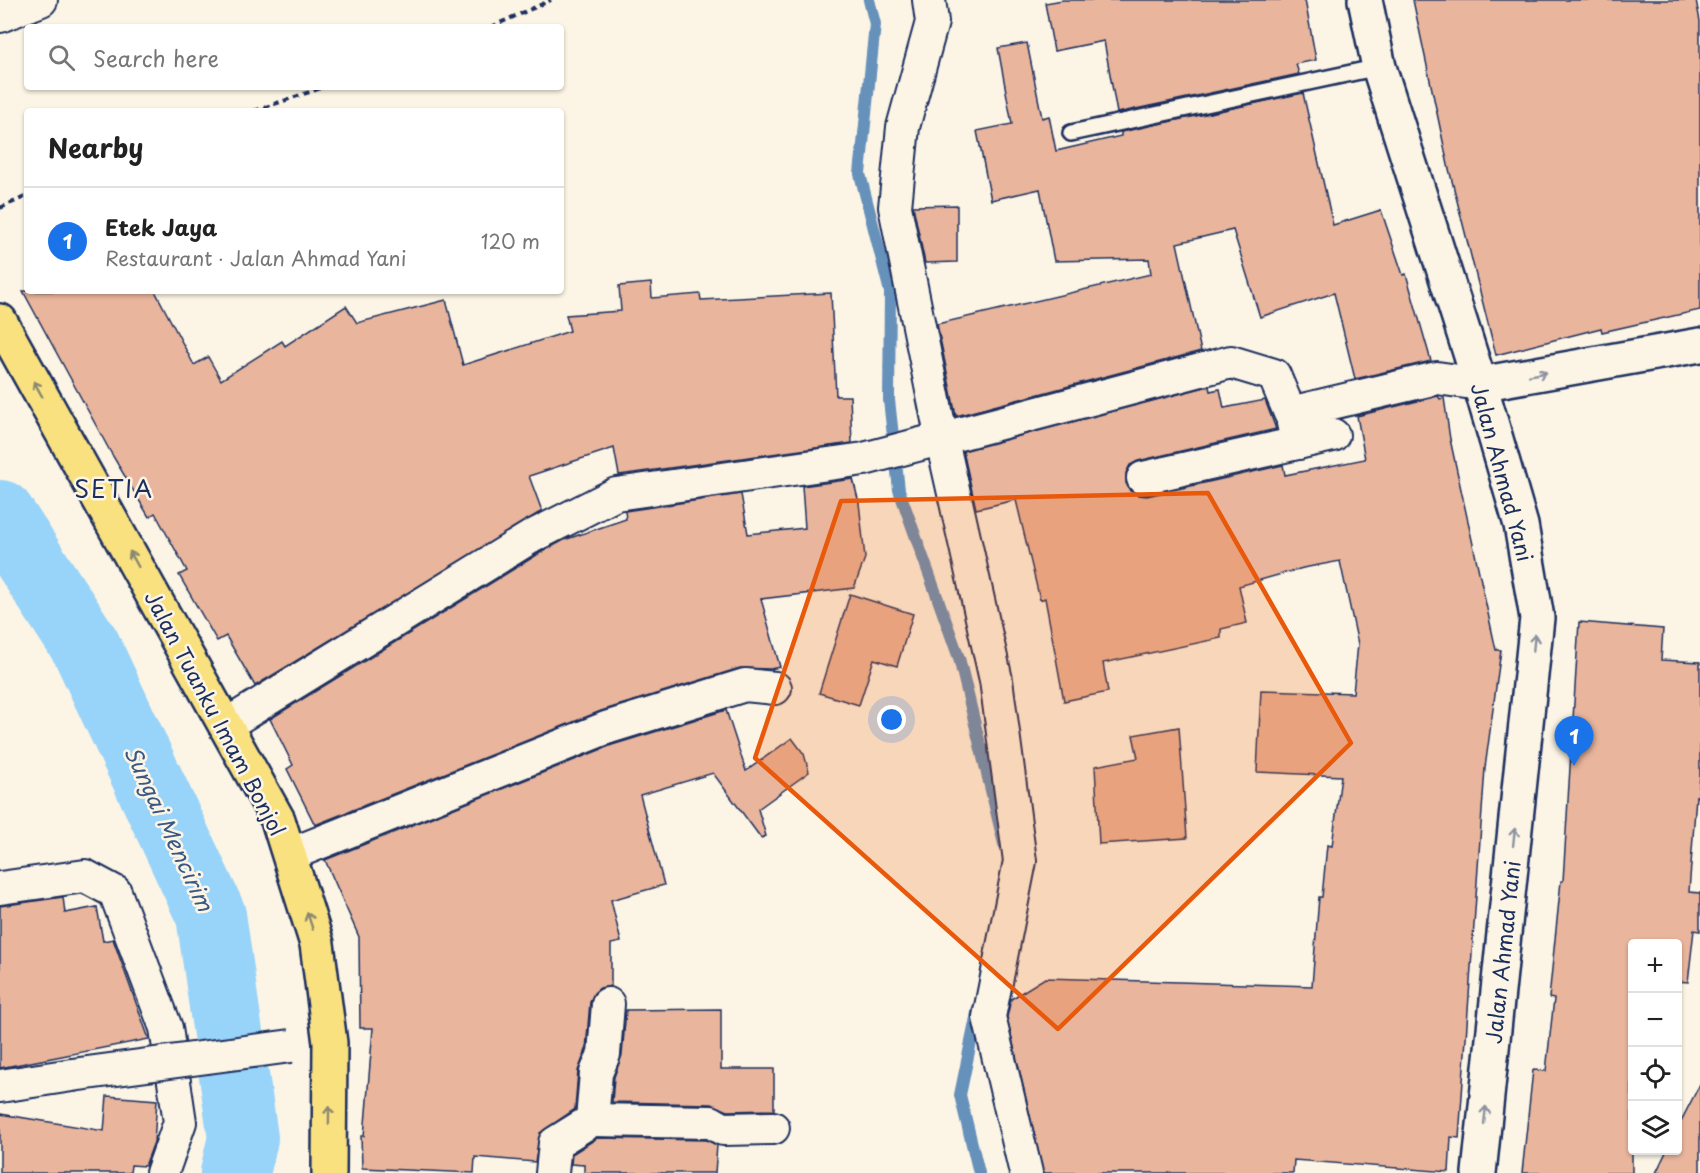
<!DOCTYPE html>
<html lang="en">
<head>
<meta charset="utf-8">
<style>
  body { margin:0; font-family:"Playpen Sans",sans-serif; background:#f6f6f6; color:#222 }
  .controls { position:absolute; right:18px; bottom:18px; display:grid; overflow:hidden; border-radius:6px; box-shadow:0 2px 4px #0004 }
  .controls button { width:54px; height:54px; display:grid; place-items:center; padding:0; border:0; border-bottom:2px solid #e0e0e0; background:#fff; color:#222; font:30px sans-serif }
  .you { position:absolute; left:892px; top:720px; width:21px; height:21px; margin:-15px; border:4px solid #fff; border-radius:50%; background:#1a73e8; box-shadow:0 0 0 9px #1a73e833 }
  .badge { display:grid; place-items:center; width:39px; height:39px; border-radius:50%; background:#1a73e8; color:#fff; font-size:20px; font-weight:700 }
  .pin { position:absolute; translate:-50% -50px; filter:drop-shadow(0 2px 3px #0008) }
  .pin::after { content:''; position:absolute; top:32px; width:21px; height:18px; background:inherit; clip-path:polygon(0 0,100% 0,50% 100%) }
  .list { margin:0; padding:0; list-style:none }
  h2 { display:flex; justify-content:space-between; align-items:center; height:78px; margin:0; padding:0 24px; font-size:26px }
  h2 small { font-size:20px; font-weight:400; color:#767676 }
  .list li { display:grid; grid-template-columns:39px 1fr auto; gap:18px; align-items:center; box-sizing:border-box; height:108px; padding:0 24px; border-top:2px solid #e0e0e0 }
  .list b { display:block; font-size:22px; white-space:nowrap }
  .list p { margin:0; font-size:20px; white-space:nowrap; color:#767676 }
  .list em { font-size:20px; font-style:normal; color:#767676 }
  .icon { flex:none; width:33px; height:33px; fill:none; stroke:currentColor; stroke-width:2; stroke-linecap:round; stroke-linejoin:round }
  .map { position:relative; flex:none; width:1700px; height:1173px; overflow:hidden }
  .search { position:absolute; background:#fff; box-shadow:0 2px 4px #0004; left:24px; top:24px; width:540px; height:66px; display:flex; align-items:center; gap:15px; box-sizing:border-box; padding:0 21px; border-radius:6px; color:#767676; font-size:22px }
  .panel { position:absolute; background:#fff; box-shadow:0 2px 4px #0004; left:24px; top:108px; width:540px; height:186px; border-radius:6px }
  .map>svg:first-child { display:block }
</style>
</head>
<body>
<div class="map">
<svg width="1700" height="1173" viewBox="0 0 1700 1173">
  <rect width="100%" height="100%" fill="#fcf5e5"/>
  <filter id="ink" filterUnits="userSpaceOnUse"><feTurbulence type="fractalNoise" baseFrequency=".0167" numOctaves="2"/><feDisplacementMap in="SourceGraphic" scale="12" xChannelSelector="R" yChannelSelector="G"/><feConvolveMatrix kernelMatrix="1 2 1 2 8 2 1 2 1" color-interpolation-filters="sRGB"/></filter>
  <g filter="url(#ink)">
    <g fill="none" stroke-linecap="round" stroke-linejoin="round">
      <g stroke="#6691bb" stroke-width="12">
        <path d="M869,0L875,24L860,174L890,292L889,400L899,490L959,658L1004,844"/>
        <path d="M978,1008L960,1095L979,1173"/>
      </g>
      <path stroke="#98d3f9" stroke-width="70" d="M0,515L86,647L211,915L243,1138L235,1173"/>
    </g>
    <g fill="#e9b59c" stroke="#1b2f5e" stroke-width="1.5">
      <path d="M1063,0H1305L1316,60L1296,64L1299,74L1117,113L1104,41L1054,51L1045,3Z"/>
      <path d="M1413,0H1696L1700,21V310L1602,332L1601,328L1496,355L1448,165Z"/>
      <path d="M1027,43L1042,118L1049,116L1056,151L1121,136V132L1303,93L1333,225L1381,210L1403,275L1406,274L1431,361L1355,379L1334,293L1260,317L1233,230L1177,243L1201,351L956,416L937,324L1151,274L1149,259L1054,261L1040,189L991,200L977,131L1012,124L998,48Z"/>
      <path d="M957,205V262L925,263L913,206Z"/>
      <path d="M651,283L652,298L700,294L701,300L831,293L836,396H850L852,443L619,475L614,448L529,476L542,511L255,686L226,636L217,641L179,575L187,571L155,513L149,517L111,453L23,291H155L194,365L208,357L221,380L282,341L285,346L346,306L357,323L446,300L463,365L570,331L566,315L621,311L619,286Z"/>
      <path d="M1209,386L1210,391L1220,389L1224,408L1265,400L1276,429L1138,461L1130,465L1126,473V483L1130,491L1138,495L1147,496L1283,465L1285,475L1365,459L1357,416L1438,396L1440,399L1444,398L1450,439L1496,650H1501L1485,768L1459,1138L1451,1137L1449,1172L1294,1160L1293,1173H1043L1007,1017L1011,999L1045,978L1312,986L1319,897H1322L1327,845L1332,846L1341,776L1257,772L1261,690L1353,693L1358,644L1340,561L1303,568L1239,586L1247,623L1221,629V638L1103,663L1108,692L1064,701L1045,598L1040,600L1016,500L976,509L963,451Z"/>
      <path d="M853,479L859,503L865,558L854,588L761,599L780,667L770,669L740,668L601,711L315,825L287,769L293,765L270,719L540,553L564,540L626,519L625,511L741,494L748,534L805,528L802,486Z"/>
      <path d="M850,594L913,614L897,666L874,659L859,705L819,693Z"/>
      <path d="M1579,622L1663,629L1661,660L1700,662V776L1698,797L1696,796L1689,892L1700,893V931L1694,930L1688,982L1677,981V944H1632V1173H1522L1533,1070L1546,1071L1554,999L1549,998L1561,881H1563Z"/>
      <path d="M726,710L746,771L792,738L804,754L809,772L758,809L766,836L761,838L713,773L640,795L664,885L611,900L621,942L611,944V986L600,988L594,993L590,1002L586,1050L578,1071L575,1109L540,1133L535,1162L475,1157L474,1173L362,1168L361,1136H364L373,1028H360L359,937L325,860L612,745Z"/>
      <path d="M1179,727L1187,838L1099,844L1095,766L1138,758L1133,735Z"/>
      <path d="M63,897L65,913L97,907L103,941L113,939L149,1039L0,1068V906Z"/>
      <path d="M721,1009V1069H774V1110L728,1111L711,1104L612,1102L614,1077L622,1055L626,1010Z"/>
      <path d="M1700,1084V1173H1656L1667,1150H1677V1129Z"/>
      <path d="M107,1096L157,1100L154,1142L145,1166L131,1165L130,1173H0V1114L104,1131Z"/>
      <path d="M597,1138L706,1140L717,1145L715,1173H584V1165L571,1164L572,1154Z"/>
    </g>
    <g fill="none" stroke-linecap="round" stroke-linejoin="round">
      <g stroke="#1b2f5e" stroke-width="20">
        <path id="lane" d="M1071,133L1379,67"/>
      </g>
      <g stroke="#1b2f5e" stroke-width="36">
        <g id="street">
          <path d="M929,0L932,22L903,127L895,207L942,440L996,680L1020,861L989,1017L1026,1173"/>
          <path d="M0,16L41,0"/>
          <path d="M1293,423L1298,443L1333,435"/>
          <path d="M1143,478L1298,443"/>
          <path d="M226,725L531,537L616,494L864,459L1231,362L1274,375L1290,413L1437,378L1480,384"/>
          <path d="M289,855L606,728L745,685L775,688"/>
          <path d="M0,888L85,876L115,892L166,1028L180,1122L162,1173"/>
          <path d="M0,1086L72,1075"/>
          <path d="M592,1120L711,1122L723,1129L773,1128"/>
          <path d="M552,1173L555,1143L592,1120L596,1073L604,1054L608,1004"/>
        </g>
      </g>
      <g stroke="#1b2f5e" stroke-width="38">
        <g id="secondary">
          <path d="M1365,0L1379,67L1480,384L1521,525L1537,618L1479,1173"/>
          <path d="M1480,384L1700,345"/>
        </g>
      </g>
      <g stroke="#1b2f5e" stroke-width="38">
        <path id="primary" d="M0,321L278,820L317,944L330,1043L329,1173"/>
      </g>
      <g stroke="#1b2f5e" stroke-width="4" stroke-dasharray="6 4.5" stroke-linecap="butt">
        <path d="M491,27L551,0"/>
        <path d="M254,111L324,87"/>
        <path d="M0,208L27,196"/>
      </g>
      <use href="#lane" stroke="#fcf5e5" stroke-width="15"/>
      <use href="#street" stroke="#fcf5e5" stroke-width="32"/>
      <use href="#secondary" stroke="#fcf5e5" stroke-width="33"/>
      <use href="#primary" stroke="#fae180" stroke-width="33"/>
      <g stroke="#1b2f5e" stroke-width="36" stroke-linecap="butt">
        <path id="street-bridge" d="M72,1075L291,1046"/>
      </g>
      <use href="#street-bridge" stroke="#fcf5e5" stroke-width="32"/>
    </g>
    <defs><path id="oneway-shaft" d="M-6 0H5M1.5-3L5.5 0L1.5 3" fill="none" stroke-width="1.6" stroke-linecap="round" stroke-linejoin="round" transform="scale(1.5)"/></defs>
    <g stroke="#8c92a2">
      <use href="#oneway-shaft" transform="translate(1538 374) rotate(-10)"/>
      <use href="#oneway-shaft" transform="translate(1534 643) rotate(-84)"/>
      <use href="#oneway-shaft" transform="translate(1514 837) rotate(-84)"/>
      <use href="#oneway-shaft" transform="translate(1485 1115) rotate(-84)"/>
    </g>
    <g stroke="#8a886f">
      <use href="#oneway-shaft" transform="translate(38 389) rotate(-119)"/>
      <use href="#oneway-shaft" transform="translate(134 559) rotate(-119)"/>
      <use href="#oneway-shaft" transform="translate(310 921) rotate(-108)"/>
      <use href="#oneway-shaft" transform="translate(329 1115) rotate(-89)"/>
    </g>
  </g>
  <path fill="#e8590c" fill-opacity="0.2" stroke="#e8590c" stroke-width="4.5" stroke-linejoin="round" d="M1208,493L1351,743L1058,1029L755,758L841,501Z"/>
  <g text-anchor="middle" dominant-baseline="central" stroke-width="5" stroke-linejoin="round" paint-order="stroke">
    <g font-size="21" fill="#1b2f5e" stroke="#fcf5e5">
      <text transform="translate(1503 472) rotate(75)">Jalan Ahmad Yani</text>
      <text transform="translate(216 713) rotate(62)">Jalan Tuanku Imam Bonjol</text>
      <text transform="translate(1502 952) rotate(-84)">Jalan Ahmad Yani</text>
    </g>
    <g font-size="22" font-style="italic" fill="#3a5885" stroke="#fcf5e5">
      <text transform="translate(170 828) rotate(65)">Sungai Mencirim</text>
    </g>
    <g font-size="24" letter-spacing="1.5" fill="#1b2f5e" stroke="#fcf5e5">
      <text x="114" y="488">SETIA</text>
    </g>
  </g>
</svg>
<div class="controls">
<button>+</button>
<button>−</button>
<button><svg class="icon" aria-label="locate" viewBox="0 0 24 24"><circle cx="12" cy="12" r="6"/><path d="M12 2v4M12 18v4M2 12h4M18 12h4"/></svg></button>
<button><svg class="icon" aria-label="layers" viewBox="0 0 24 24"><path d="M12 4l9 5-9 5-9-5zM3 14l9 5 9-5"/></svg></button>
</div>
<div class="you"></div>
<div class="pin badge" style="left:1574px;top:766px">1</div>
<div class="search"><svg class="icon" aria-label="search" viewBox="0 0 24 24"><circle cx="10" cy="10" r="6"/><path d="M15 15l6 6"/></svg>Search here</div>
<section class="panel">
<h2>Nearby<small></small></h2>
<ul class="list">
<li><span class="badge">1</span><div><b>Etek Jaya</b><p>Restaurant · Jalan Ahmad Yani</p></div><em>120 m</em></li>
</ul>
</section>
</div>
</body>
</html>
